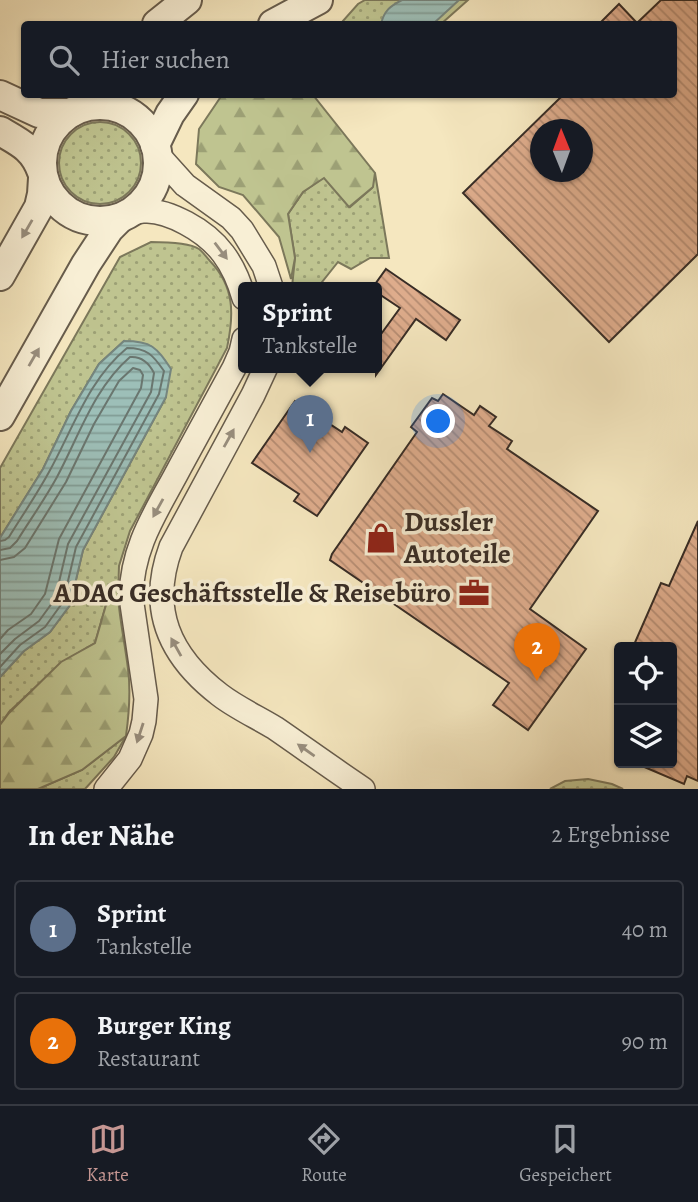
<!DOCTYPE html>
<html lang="de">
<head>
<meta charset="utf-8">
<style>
  body { margin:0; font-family:Alegreya,serif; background:#20242c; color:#f1f3f6 }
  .controls { position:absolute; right:21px; bottom:21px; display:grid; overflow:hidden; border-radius:7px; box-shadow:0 2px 5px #0004 }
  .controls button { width:63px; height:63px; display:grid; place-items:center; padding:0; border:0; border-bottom:2px solid #363941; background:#171b24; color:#f1f3f6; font:35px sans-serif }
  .compass { position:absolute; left:530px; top:119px; width:63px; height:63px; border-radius:50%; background:#171b24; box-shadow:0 2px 5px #0004; rotate:359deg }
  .you { position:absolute; left:439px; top:422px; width:24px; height:24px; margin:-18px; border:5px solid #fff; border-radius:50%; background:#1a73e8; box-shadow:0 0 0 10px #1a73e833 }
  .badge { display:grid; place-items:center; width:46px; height:46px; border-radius:50%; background:#c59692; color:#fff; font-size:23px; font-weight:700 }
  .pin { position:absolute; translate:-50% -58px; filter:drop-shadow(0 2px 4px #0008) }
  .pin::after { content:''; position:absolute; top:37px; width:24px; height:21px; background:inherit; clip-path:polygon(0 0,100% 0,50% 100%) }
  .popup { position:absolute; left:238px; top:282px; width:144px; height:91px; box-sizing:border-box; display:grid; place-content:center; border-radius:7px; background:#171b24; filter:drop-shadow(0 2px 5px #0005); font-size:23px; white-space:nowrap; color:#9ea1a6 }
  .popup b { font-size:26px; color:#f1f3f6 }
  .popup::after { content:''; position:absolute; left:50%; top:100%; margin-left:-14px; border:14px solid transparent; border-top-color:#171b24 }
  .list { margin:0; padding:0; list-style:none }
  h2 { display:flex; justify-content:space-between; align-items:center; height:91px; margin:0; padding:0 28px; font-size:30px }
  h2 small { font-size:23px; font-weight:400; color:#9ea1a6 }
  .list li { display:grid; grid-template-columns:46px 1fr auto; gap:21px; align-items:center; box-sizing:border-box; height:98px; margin:0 14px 14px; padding:0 14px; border:2px solid #363941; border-radius:7px }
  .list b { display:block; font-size:26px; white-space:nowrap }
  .list p { margin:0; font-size:23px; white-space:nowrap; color:#9ea1a6 }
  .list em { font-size:23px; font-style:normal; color:#9ea1a6 }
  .icon { flex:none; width:38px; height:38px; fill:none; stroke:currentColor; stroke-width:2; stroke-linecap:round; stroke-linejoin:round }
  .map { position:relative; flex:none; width:698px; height:789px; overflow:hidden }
  .search { position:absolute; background:#171b24; box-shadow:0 2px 5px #0004; left:21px; right:21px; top:21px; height:77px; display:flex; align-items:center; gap:18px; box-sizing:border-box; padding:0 24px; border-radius:7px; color:#9ea1a6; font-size:26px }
  .sheet { height:315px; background:#171b24 }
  nav { display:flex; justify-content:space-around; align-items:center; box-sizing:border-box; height:98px; border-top:2px solid #363941; background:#171b24; font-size:19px; color:#9ea1a6 }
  nav a { display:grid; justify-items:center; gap:4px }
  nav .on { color:#c59692 }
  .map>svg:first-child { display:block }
</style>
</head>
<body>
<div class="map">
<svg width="698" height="789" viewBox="0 0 698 789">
  <defs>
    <pattern id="grass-dots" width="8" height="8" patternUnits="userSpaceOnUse" patternTransform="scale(1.75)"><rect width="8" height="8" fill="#bfc490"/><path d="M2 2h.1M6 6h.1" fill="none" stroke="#9ca075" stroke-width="1.8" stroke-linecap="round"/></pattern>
    <pattern id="forest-firs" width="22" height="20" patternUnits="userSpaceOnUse" patternTransform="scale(1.75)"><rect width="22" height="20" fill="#bfc490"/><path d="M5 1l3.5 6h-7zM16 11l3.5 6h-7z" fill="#9ca075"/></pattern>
    <pattern id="water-rules" width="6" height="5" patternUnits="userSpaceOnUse" patternTransform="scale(1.75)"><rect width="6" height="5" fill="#9dbfb8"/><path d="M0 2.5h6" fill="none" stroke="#819c95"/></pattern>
    <pattern id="building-back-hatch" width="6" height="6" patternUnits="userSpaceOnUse" patternTransform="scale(1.75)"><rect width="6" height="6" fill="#deac8c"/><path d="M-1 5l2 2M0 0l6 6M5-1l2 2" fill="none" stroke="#b58c72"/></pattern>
  </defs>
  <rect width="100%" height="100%" fill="#f5e7bf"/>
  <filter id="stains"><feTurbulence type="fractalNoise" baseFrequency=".00286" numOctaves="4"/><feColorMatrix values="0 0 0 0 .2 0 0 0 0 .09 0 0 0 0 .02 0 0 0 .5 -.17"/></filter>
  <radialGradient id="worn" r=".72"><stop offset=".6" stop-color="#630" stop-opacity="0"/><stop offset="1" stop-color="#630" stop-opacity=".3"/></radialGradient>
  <g fill="url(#grass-dots)" stroke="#7c785b" stroke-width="2">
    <path d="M365,0H468L441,24H345L342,22L358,4Z"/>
    <circle cx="100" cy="163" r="41"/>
    <path d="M375,173L389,258H370L351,269L338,262L318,287H292L295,258L288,214L303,192L324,177L350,207L372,188Z"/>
    <path d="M151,242C164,242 188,242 199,249C203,252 207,258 210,261C235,287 234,315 227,348L130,531L119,566L118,597L106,605L95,643L61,663L9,712L0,725V677L24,651L50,632L70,605L83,550L166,397L124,341L99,364L71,411L43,469L0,538V468L120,257Z"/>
    <path d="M126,736L114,757L85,789H38L82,770Z"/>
    <path d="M588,779L612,784L623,789H550L565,781Z"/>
  </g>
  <g fill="url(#forest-firs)" stroke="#7c785b" stroke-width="2">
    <path d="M222,95H313L375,173L373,187L349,207L324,178L303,192L288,214L295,258L291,279L279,237L243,195L219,187L196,164L199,129Z"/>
    <path d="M118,597C120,622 125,644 128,669C131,691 129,714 126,736L82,770L38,789H0V725L9,713L61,662L95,643L106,605Z"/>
  </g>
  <g fill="url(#water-rules)" stroke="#75857e" stroke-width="2">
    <path d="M402,0H459L433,24H381C384,11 390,6 402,0Z"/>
    <path d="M124,341C152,341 156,347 171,369L166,397L83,550L70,605L50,632L24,651L0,677V538L43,469L71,411L99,364Z"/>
  </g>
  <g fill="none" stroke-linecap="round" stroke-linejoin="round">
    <g stroke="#6a766f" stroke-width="2">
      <path d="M0,541L5,540L9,537C22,516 37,494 49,472C73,429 88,380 127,348C147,348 153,355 164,371L159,394L76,547L63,602L45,627L20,645L0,667"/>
      <path d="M0,550L10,548L17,541C30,520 45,499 57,477C79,436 94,388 130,357C142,356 149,363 154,373L151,392L68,544L55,599L39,621L15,639L0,654"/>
      <path d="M0,560L14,557L25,548L66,482L94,424L119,381L133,368L140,370L143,375L141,388L59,539L45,594L31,614L8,630L0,639"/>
    </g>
  </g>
  <g fill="url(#building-back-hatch)" stroke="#382d26" stroke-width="2" fill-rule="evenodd">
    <path d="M661,0H698V254L609,342L463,193L564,94H674V24H599L619,4L637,23ZM541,130H583V172H541Z"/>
    <path d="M386,269L460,320L446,340L416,319L376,375V341L400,308L376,292V287H373Z"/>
    <path d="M443,394L474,415L480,406L496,417L489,426L512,441L507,449L598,511L530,609L586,649L528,730L493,705L509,683L330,560L332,554L417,432L411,427L432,398L438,401Z"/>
    <path d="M295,401L342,432L345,427L368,443L317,516L294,501L299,494L252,463Z"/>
    <path d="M698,521V781L687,776L684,784L635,763H672V647H633L661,583L669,586Z"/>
  </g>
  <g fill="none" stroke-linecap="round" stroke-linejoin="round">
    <g stroke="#675c4c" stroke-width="26">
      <g id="minor">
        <path d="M158,155L185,185L231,218L242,230L264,266L271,287"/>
        <path d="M128,214C133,213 139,211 144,211C159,210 173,216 186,223C218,240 234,263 244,298"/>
        <path d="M266,367L253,395L171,547C148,609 169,656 220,695C237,708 257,717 275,728C304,748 333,769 363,789"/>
        <path d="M106,789L130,759L141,734L144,721L146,699L131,597C132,545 157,511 180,467C198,434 216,401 234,368L241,352L244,339"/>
      </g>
    </g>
    <g stroke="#675c4c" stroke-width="32">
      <g id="tertiary">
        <path d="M157,24L187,0"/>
        <path d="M273,24L318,0"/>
        <path d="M0,95L39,113H70"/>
        <circle cx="100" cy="163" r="58"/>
        <path d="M0,131C21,143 34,149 42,172"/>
        <path d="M155,145L170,114L184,94"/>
        <path d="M0,276L39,207L42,194L43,178"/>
        <path d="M0,416L86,264L109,229L120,218"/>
      </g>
    </g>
    <use href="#minor" stroke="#f8efd5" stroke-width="23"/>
    <use href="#tertiary" stroke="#f8efd5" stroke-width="28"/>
  </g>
  <defs><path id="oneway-solid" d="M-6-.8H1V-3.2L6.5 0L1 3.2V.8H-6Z" transform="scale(1.75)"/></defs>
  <g fill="#988e7e">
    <use href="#oneway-solid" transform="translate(27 229) rotate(120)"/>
    <use href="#oneway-solid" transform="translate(221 251) rotate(53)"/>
    <use href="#oneway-solid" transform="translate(34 357) rotate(-60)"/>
    <use href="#oneway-solid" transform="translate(229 438) rotate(-61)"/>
    <use href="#oneway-solid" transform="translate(158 508) rotate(119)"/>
    <use href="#oneway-solid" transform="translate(176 647) rotate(-119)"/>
    <use href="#oneway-solid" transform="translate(140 733) rotate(108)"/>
    <use href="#oneway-solid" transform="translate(306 750) rotate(-145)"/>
  </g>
  <defs>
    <g id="shop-bare" transform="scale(2.415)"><path d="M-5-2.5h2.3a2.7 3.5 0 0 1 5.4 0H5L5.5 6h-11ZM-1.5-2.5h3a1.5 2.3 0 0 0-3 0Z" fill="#8f2418" stroke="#f8efd5" stroke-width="2.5" paint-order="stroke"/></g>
    <g id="office-bare" transform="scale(2.415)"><path d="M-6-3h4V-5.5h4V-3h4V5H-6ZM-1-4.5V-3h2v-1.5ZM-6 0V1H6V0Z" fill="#8f2418" stroke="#f8efd5" stroke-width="2.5" paint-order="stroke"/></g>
  </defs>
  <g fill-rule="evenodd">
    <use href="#shop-bare" x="381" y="538"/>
    <use href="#office-bare" x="474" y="593"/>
  </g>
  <g text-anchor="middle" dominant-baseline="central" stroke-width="7" stroke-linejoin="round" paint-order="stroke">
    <g font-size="28" font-weight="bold" fill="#382d26" stroke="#f8efd5" text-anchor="start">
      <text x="404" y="522">Dussler<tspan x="404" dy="32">Autoteile</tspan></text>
      <text x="451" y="593" text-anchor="end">ADAC Geschäftsstelle &amp; Reisebüro</text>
    </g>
  </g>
  <rect width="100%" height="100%" filter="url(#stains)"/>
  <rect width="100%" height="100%" fill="url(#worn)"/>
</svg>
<div class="controls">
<button><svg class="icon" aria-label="locate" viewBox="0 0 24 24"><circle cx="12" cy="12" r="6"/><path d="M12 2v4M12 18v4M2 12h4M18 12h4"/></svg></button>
<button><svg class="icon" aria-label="layers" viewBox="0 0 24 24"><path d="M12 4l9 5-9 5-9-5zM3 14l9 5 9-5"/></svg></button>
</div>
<svg class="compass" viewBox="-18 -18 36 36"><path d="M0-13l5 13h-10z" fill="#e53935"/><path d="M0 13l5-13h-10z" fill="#9ea1a6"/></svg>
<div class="you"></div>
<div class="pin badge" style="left:310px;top:453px;background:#5c6f8a">1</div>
<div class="popup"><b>Sprint</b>Tankstelle</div>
<div class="pin badge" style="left:537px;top:681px;background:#e8710a">2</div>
<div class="search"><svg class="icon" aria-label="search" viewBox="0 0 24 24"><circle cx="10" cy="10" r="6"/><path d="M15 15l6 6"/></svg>Hier suchen</div>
</div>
<section class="sheet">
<h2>In der Nähe<small>2 Ergebnisse</small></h2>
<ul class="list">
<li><span class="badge" style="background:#5c6f8a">1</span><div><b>Sprint</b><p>Tankstelle</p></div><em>40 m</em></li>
<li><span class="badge" style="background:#e8710a">2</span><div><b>Burger King</b><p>Restaurant</p></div><em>90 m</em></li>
</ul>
</section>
<nav>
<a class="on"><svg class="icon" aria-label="map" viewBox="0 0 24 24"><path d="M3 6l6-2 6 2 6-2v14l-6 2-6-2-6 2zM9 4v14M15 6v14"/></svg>Karte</a>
<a><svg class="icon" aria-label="directions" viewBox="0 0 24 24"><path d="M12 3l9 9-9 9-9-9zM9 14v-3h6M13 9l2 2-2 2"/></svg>Route</a>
<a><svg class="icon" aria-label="saved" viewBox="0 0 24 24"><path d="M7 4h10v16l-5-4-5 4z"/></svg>Gespeichert</a>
</nav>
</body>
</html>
